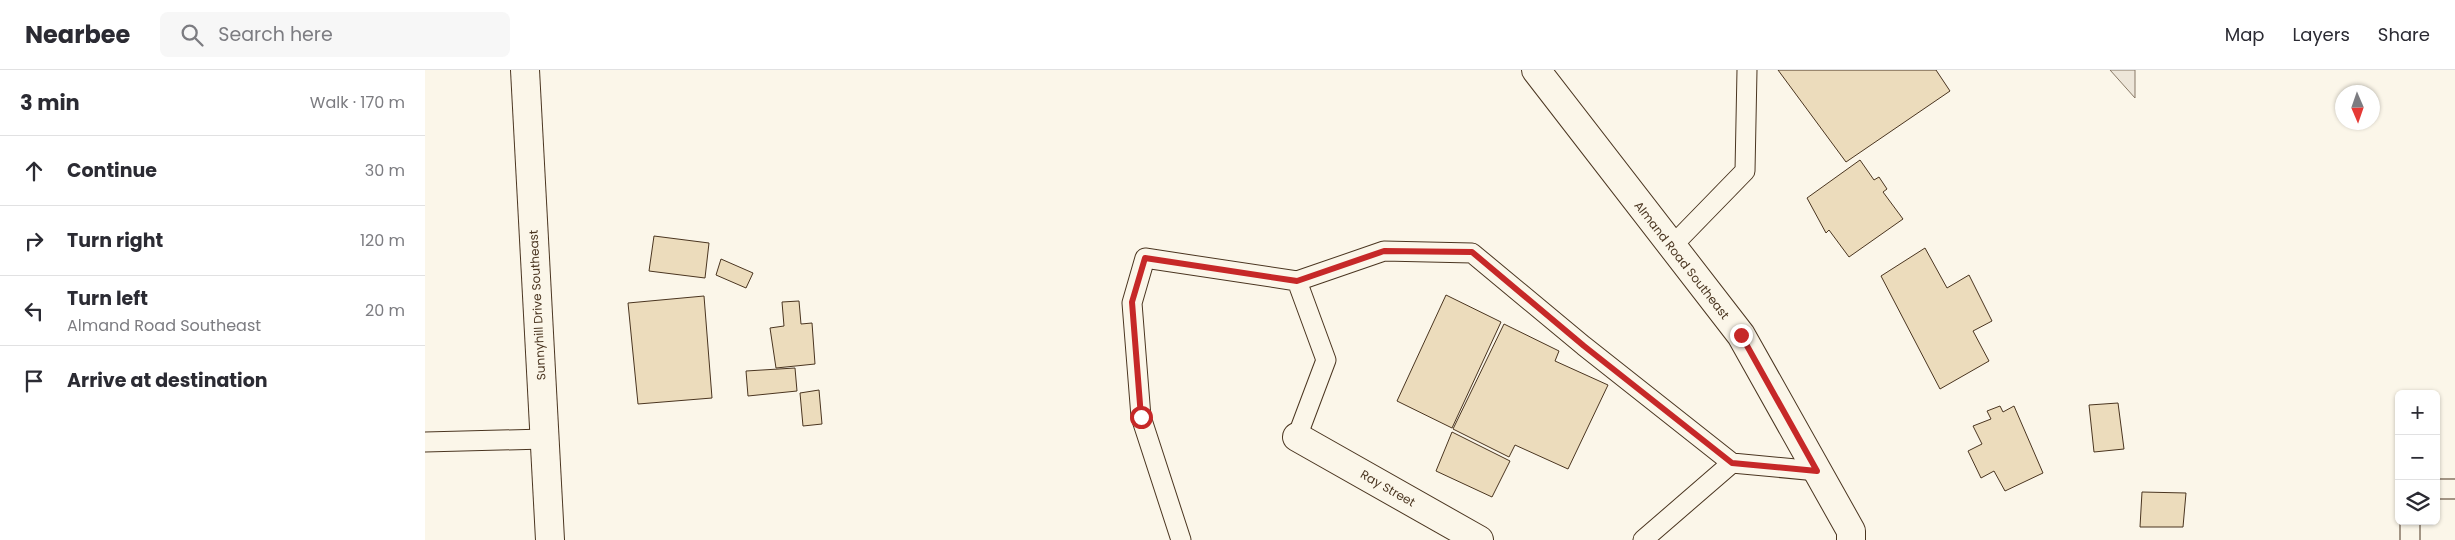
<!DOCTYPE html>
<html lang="en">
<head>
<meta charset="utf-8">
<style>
  body { margin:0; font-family:Poppins,sans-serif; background:#f7f7f7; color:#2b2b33 }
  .controls { position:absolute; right:15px; bottom:15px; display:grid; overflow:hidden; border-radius:8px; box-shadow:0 1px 4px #0004 }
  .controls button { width:45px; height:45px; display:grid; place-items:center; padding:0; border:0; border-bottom:1px solid #e1e1e2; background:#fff; color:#2b2b33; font:25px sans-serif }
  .compass { position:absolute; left:1910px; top:15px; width:45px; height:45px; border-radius:50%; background:#fff; box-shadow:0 1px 4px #0004; rotate:178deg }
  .stop { position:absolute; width:15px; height:15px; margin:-11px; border:4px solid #c62828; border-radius:50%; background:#fff }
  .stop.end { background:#c62828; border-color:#fff; box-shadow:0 1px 5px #0008 }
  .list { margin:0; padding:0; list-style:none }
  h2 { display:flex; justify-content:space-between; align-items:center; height:65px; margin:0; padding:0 20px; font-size:21px }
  h2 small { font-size:16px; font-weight:400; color:#7c7c81 }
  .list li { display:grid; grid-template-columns:32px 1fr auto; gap:15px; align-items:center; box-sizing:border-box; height:70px; padding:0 20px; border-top:1px solid #e1e1e2 }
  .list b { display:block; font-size:19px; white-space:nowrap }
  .list p { margin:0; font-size:16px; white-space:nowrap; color:#7c7c81 }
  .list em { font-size:16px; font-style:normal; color:#7c7c81 }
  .icon { flex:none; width:28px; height:28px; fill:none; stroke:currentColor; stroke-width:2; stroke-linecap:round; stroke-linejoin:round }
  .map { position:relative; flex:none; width:2030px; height:470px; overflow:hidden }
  header { display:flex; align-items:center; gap:30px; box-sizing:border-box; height:70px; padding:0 25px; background:#fff; border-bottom:1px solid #e1e1e2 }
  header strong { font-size:24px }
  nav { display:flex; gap:28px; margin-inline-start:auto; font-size:18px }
  .search { width:350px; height:45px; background:#f7f7f7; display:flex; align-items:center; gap:12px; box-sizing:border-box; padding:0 18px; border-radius:8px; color:#7c7c81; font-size:19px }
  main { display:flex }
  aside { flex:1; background:#fff }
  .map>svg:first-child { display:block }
</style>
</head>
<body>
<header>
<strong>Nearbee</strong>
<div class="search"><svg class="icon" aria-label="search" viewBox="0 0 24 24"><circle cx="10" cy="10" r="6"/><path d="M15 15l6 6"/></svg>Search here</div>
<nav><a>Map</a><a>Layers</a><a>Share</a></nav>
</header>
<main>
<aside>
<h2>3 min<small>Walk · 170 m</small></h2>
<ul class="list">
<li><svg class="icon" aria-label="ahead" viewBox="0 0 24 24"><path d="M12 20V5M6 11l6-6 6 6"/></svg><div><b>Continue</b></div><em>30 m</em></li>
<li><svg class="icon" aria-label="right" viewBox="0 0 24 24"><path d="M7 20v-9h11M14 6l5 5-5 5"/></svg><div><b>Turn right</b></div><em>120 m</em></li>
<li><svg class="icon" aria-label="left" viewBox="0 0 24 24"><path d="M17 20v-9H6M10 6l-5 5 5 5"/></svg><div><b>Turn left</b><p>Almand Road Southeast</p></div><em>20 m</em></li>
<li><svg class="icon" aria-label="arrive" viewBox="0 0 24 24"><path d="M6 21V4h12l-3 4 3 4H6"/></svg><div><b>Arrive at destination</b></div></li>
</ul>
</aside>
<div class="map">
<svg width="2030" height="470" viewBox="0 0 2030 470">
  <rect width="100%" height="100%" fill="#fbf6e9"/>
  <path fill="#ede6d9" stroke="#887966" d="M1685,0H1710V28Z"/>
  <g fill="#ecdcbc" stroke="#4a3520">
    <path d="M1353,0H1511L1525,21L1421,92Z"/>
    <path d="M1435,90L1449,110L1454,107L1462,119L1458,122L1478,149L1424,187L1404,160L1401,163L1382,128Z"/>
    <path d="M229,166L284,173L280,208L224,201Z"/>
    <path d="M1500,178L1522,218L1544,205L1567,251L1548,261L1564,291L1515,319L1456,206Z"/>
    <path d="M296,189L328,203L321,218L291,205Z"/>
    <path d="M1021,225L1076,252L1027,358L972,331Z"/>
    <path d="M279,226L287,328L213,334L203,233Z"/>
    <path d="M374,231L376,254L387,253L390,294L351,298L345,258L359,256L357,232Z"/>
    <path d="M1079,254L1134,281L1130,291L1183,315L1143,399L1090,375L1084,387L1028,359Z"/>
    <path d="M370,298L372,321L323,326L321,301Z"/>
    <path d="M394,320L397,354L378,356L375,323Z"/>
    <path d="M1693,333L1699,379L1669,382L1664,335Z"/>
    <path d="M1575,336L1578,342L1589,336L1618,403L1580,421L1569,401L1556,408L1543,381L1557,374L1548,356L1566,349L1562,341Z"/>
    <path d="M1027,362L1085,391L1067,427L1011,401Z"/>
    <path d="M1717,422L1761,423L1758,457H1715Z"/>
  </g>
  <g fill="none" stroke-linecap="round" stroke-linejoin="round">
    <g stroke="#4a3520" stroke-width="21">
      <g id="lane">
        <path d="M1247,176L1320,101L1322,0"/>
        <path d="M872,211L959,181L1047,183L1159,276L1307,393L1392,401"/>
        <path d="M0,372L119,369"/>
        <path d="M2011,419H2030"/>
        <path d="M756,470L716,347L707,233L720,188L872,211L901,290L872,367"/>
        <path d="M1218,470L1307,393"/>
        <path d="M1985,470V451"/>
      </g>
    </g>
    <g stroke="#4a3520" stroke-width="30">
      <g id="street">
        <path d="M100,0L125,470"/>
        <path d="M1111,0L1316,265L1426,461V470"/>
        <path d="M872,367L1054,470"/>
      </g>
    </g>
    <use href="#lane" stroke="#fbf6e9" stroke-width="19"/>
    <use href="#street" stroke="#fbf6e9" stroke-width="28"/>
  </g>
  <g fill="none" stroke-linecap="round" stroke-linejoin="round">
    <path stroke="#c62828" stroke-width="6" d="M716,347L707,232L720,188L872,211L959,181L1047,182L1159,276L1307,393L1392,401L1316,265"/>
  </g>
  <g text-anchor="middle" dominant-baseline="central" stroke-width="4" stroke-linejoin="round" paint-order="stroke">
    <g font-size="12" fill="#4a3520" stroke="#fbf6e9">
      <text transform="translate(1257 190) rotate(52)">Almand Road Southeast</text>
      <text transform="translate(112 235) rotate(-93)">Sunnyhill Drive Southeast</text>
      <text transform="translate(963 418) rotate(30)">Ray Street</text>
    </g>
  </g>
</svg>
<div class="controls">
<button>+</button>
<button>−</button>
<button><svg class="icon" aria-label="layers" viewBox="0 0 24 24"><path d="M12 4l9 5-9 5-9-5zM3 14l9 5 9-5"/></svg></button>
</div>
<svg class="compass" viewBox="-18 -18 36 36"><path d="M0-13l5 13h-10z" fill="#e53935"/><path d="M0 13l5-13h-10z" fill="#7c7c81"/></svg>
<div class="stop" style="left:716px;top:347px"></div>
<div class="stop end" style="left:1316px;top:265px"></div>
</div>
</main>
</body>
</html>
